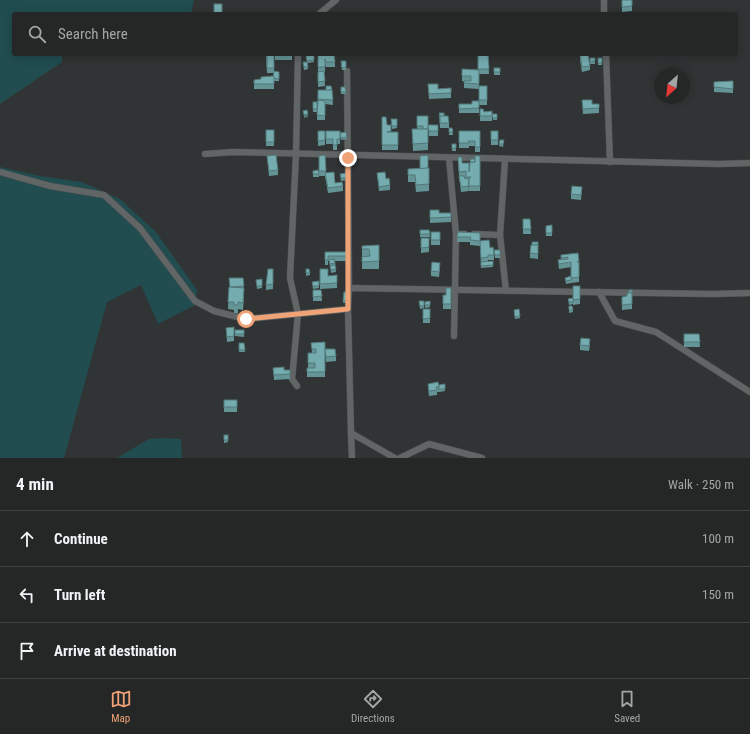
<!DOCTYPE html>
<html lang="en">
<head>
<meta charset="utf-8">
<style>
  body { margin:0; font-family:"Roboto Condensed",sans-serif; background:#2d2f2f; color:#f1f3f6 }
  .compass { position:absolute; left:654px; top:68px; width:36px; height:36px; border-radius:50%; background:#252727; box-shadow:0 2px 10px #0003; rotate:207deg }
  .stop { position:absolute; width:12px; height:12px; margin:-9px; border:3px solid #efa377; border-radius:50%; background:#fff }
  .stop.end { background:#efa377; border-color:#fff; box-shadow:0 1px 4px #0008 }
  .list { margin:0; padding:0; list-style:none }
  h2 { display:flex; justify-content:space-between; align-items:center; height:52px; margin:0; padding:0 16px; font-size:17px }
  h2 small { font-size:13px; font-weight:400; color:#a3a5a7 }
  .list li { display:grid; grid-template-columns:26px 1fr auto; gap:12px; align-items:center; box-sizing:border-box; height:56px; padding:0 16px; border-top:1px solid #424444 }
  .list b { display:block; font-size:15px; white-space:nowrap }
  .list em { font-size:13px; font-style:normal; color:#a3a5a7 }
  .icon { flex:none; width:22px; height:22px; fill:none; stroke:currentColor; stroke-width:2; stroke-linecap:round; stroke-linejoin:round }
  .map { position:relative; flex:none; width:750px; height:458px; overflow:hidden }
  .search { position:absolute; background:#252727; box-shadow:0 2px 10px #0003; left:12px; right:12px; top:12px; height:44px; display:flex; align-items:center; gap:10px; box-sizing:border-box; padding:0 14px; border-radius:4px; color:#a3a5a7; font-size:15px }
  .sheet { height:220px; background:#252727 }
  nav { display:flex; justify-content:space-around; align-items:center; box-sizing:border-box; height:56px; border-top:1px solid #424444; background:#252727; font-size:11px; color:#a3a5a7 }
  nav a { display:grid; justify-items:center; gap:2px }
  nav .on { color:#efa377 }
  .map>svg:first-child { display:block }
</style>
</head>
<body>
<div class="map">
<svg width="750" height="458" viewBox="0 0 750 458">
  <rect width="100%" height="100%" fill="#313434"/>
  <g fill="#214d50">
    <path d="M0,0H194L191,14H14V54H62V62L0,104Z"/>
    <path d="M0,167L40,176L82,182L120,199L156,232L197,290L195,305L158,324L141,285L107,302L64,458H0Z"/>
    <path d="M162,438L181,439L182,458H117L149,439Z"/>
  </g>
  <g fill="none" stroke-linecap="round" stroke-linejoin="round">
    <g stroke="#4e5050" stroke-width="7">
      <g id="minor">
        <path d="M604,0V14"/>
        <path d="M319,14L336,0"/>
        <path d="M606,54L610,162"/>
        <path d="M347,71L349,288"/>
        <path d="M205,154L233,152L719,164L750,163"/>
        <path d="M449,158L456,234"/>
        <path d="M0,172L50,186L104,195L140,228L195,301L214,311L246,319L348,309L349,288L712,294L750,293"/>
        <path d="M474,234L500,235L506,291"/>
        <path d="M500,235L505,160"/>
        <path d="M599,292L615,321L656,332L750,392"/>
        <path d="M348,309L351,433L395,458"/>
        <path d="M454,336L456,234H465"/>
        <path d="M297,386L292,379L298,314L290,278L296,154L298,54"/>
        <path d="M351,433L352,458"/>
        <path d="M400,458L429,444L482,458"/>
      </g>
    </g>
    <use href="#minor" stroke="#616565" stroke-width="6"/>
  </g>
  <g fill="#659496">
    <path d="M622,0L632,6V11L622,12Z"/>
    <path d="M266,54H274V73H267Z"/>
    <rect x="275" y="54" width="17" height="6"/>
    <path d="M318,54L335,62V67H326L325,64V72H324L325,86L318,87Z"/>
    <path d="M478,54H488L489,74H479V89L464,88V81H471H462V69L478,70Z"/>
    <path d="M314,55V62L308,63V69L304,70L303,62H307L306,56Z"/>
    <path d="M580,55L590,66V70L582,72L580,60Z"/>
    <rect x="590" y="58" width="5" height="6"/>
    <rect x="598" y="58" width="4" height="7"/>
    <path d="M341,61H346V70H342Z"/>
    <rect x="494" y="68" width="6" height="7"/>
    <path d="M279,72V81H274V89H254V80L261,79L274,76Z"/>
    <path d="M733,81V93L714,92V82Z"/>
    <path d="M428,84L438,89L451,88V98L429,99Z"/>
    <rect x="479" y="86" width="8" height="19"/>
    <path d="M341,87H345L346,94H341Z"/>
    <path d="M318,90H332L333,105L325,104V120H317Z"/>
    <path d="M582,100L592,104H599V113L583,114Z"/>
    <path d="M479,101V113H459V104H472Z"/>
    <rect x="313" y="102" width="4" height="10"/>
    <path d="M480,109L484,112L492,111V121H480Z"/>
    <path d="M439,113L444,116L449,123V128H440Z"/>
    <path d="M492,114H497V120H493Z"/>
    <path d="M417,116L428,129V150L413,151L412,129H417Z"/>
    <path d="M382,117L387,125H391V132H398V150H382Z"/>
    <path d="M391,119H397V128L392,129Z"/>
    <path d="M428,125H438V136H429Z"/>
    <path d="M449,128H452L453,135H449Z"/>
    <rect x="266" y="130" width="8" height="16"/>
    <path d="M318,131H325V145L318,146Z"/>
    <path d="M326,131H340V144H337V150H333V144H326Z"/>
    <path d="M459,131H480V152H475V146H469V148H459Z"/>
    <rect x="491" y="131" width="7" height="14"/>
    <path d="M340,133L347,137V139L341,140Z"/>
    <path d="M500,140H504L503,147L499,146Z"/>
    <rect x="452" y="144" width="4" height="7"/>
    <path d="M325,155L326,173L335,183L343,186V191L328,193L325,176H319V156Z"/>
    <path d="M267,156L278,170V175L269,176Z"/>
    <path d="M480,156V191H469V182H468L469,191L461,192L459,176L458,157L469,172L475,159Z"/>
    <path d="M429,168V191L416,192L415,182H408V169Z"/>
    <path d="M318,170L319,177H313V171Z"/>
    <path d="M347,173V180L341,181L340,174Z"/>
    <path d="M377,173L386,179L390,185V190L379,191Z"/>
    <path d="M582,187L581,200L571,199V194Z"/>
    <path d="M430,210L439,213H451V222L430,223Z"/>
    <path d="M523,219H530L531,234H523Z"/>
    <path d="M552,225V236H546V226Z"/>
    <path d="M420,230H429L430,237H420Z"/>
    <rect x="431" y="232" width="9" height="13"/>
    <path d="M458,232L480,233V246L470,245V242H457Z"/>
    <path d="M421,238H429V252L421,253Z"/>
    <path d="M480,241L490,248L494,255V260H488V261L493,265V267L481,268Z"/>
    <path d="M379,245V269H362V246Z"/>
    <path d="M494,250H500V258H495Z"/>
    <path d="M538,250V259L530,258V253Z"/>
    <path d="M325,252H347V261H335L336,272L331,273L329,261H328V265H325Z"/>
    <path d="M561,255L579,261V282L571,283L566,284L565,278L571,280V267L559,269L558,260L561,259Z"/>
    <path d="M440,268L439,277L431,276V271Z"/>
    <path d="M273,269V289L266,290V285Z"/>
    <path d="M306,269L310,273V275L306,276Z"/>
    <path d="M320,269L328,276L337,283V288L320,289Z"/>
    <path d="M243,278L244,295L243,310L238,309V313H234V310L228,309L229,288Z"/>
    <path d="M262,279V288L257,289L256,280Z"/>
    <path d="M319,281V288L313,289L312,282Z"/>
    <path d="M573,286H580V304L573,305Z"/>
    <path d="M451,288V309H443V295H446Z"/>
    <path d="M313,290H321L322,301H313Z"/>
    <path d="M632,290V309L622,310V297L627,296L629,293Z"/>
    <path d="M344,292H349L348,303H343Z"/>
    <path d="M573,298V304L569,305L568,299Z"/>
    <path d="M419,301H424V308L420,309Z"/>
    <path d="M430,301V307L425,308V302Z"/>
    <path d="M569,306H572L573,312L569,313Z"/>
    <rect x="423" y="309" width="7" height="14"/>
    <path d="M514,310L520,316V318L515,319Z"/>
    <path d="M226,328L234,336V341L227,342Z"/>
    <path d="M235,330H244V337L235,336Z"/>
    <path d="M684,334H699L700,347H684Z"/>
    <path d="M325,342V377H307V368H308V353H312L311,343Z"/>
    <path d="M239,343H244L245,352H239Z"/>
    <path d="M590,344L589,351L580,350V345Z"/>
    <path d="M325,349L336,356V361L326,362Z"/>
    <path d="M273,368L284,370L290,374V379L274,380Z"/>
    <path d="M428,384L439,387V392H437V395L429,396L428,388Z"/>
    <path d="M445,384V391L439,392V385Z"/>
    <path d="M224,400L237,407V412H224Z"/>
    <path d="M224,438L228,440V442L224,443Z"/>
  </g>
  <path fill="#52787a" d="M308,114V117L304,118V115Z"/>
  <g fill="#75acaf" stroke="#52787a">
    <path d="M622,0H632V6L622,7Z"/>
    <rect x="214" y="4" width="8" height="10"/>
    <rect x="275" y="54" width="17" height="1"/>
    <path d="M318,54H334L335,62H326L325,59V67H318Z"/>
    <path d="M478,54H488L489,69H478Z"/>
    <path d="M588,54L590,66L582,67L580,55Z"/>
    <rect x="267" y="55" width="7" height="13"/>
    <path d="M314,55V60L307,61L306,56Z"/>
    <path d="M590,58H595V61L590,62Z"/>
    <rect x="598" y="58" width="4" height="5"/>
    <path d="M341,61H346V67L342,68Z"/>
    <path d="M303,62H307L308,67H304Z"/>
    <rect x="494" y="68" width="6" height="4"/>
    <path d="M462,69L479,70V84L464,83V81H471V76H462Z"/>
    <path d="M274,71L279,72V79L273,78Z"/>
    <path d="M324,71L325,81L318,82V72Z"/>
    <path d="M274,76V84H254V80L261,79V77Z"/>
    <path d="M733,81V89L714,87V82Z"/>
    <path d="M428,84H438V89L451,88V93L429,94Z"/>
    <path d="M326,86H331L332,90H326Z"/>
    <rect x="479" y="86" width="8" height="14"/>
    <path d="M341,87H345L346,92H341Z"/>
    <path d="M318,90H332L333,100L318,99Z"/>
    <path d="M318,100L325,101V116L317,115Z"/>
    <path d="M582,100H592V104H599V108L583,109Z"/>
    <path d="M472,101H479V108L459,109V104H472Z"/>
    <rect x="313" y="102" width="4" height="7"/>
    <path d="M480,109H483L484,112L492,111V116H480Z"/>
    <path d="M307,110L308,114L304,115L303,111Z"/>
    <path d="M439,113H444V116H440Z"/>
    <path d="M492,114H497V118H493Z"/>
    <path d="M417,116H428V129H423V126H417Z"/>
    <path d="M440,116H448L449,123H440Z"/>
    <path d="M382,117H386L387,125H391V131L387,132H398V145H382Z"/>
    <path d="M391,119H397V126H392Z"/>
    <path d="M428,125H438V131H429Z"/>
    <path d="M449,128H452L453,132H449Z"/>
    <path d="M412,129H428V143L413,144Z"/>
    <rect x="266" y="130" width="8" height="12"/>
    <path d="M318,131H325V140L318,141Z"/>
    <path d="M326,131H340V139H337V145H333V139H326Z"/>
    <path d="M459,131H480V147H475V141H468L469,143H459Z"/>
    <rect x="491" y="131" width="7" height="9"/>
    <path d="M346,132L347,137L341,138L340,133Z"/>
    <path d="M500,140H504L503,144H499Z"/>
    <path d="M452,144H456V148L452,149Z"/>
    <path d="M276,155L278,170L269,171L267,156Z"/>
    <path d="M325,155L326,171H319V156Z"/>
    <path d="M428,155V168L420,169V156Z"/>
    <path d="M475,156H480V186H469V178L471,177H466V171L459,172L458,157H462V163H469V172L470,162H475Z"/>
    <path d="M471,159H475V162H470Z"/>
    <path d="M429,168V184L416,185L415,175H408V169Z"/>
    <path d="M318,170L319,174H313V171Z"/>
    <path d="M334,172L335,183L342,182L343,186L328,188L325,173Z"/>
    <path d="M385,172L386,179L389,178L390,185L379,187L377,173Z"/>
    <path d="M347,173V178H341L340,174Z"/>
    <path d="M459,176H464L465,179L468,178L469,186L461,187Z"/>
    <path d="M572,186L582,187L581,195L571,194Z"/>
    <path d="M430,210H439V213H451V217L430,218Z"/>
    <path d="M523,219H530L531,229H523Z"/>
    <path d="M552,225V233H546V226Z"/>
    <path d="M420,230H429L430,234H420Z"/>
    <rect x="431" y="232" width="9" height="8"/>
    <path d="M458,232L480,233V241L470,240L471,237H457Z"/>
    <path d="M421,238H429V247L421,248Z"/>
    <path d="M489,240L490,248L493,247L494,255H488V257L481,258L480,241Z"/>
    <rect x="532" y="242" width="6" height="3"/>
    <path d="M379,245V261L362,262V257L370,256L369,249H362V246Z"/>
    <path d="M531,245H538V254L530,253Z"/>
    <path d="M494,250H500V255H495Z"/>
    <path d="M325,252H347V256H328V260H325Z"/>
    <path d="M578,253L579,261L577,262H579V277L571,278V262L559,264L558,260L568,259V257L561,258V255Z"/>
    <path d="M334,259L335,263L330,264L329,260Z"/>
    <path d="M493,261V265L481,266V262Z"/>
    <path d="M432,262L440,263L439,272L431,271Z"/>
    <path d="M335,265L336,269L331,270L330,266Z"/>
    <path d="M268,269H273V284L266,285Z"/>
    <path d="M306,269H309L310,273H306Z"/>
    <path d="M320,269H328V276L337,275V283L320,284Z"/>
    <path d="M571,276V280L566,281L565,278Z"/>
    <path d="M229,278H243L244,286L230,287Z"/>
    <path d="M262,279V286H257L256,280Z"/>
    <path d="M319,281V286H313L312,282Z"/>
    <path d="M573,286H580V299L573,300Z"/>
    <path d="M229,287L244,288L243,303L238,302V305H234V302H228Z"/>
    <path d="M446,288H451V304H443V295H446Z"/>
    <path d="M313,290H321L322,296L313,297Z"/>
    <rect x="629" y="290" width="3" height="3"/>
    <path d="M344,292H349L348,301H343Z"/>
    <path d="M627,293H632V304L622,305V297L627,296Z"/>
    <path d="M573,298V302H569L568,299Z"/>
    <path d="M419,301H424V306H420Z"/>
    <path d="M430,301V305H425V302Z"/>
    <path d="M569,306H572L573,310H569Z"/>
    <path d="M423,309H430V318L423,319Z"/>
    <path d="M519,309L520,316L515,317L514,310Z"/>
    <path d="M234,327V336L227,337L226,328Z"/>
    <rect x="235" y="330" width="9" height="4"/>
    <path d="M684,334H699L700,342H684Z"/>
    <path d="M581,338L590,339L589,346L580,345Z"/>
    <path d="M325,342V372H307V368H315V363H308V353H316V349H312L311,343Z"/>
    <path d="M239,343H244L245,350H239Z"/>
    <path d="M325,349H335L336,356L326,357Z"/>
    <path d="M284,367V370H290V374L274,375L273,368Z"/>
    <path d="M438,382L439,387H436L437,390L429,391L428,384Z"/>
    <path d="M445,384V389H439V385Z"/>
    <rect x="224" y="400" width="13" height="7"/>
    <rect x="224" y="435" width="4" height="5"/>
  </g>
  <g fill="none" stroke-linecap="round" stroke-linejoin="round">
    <path stroke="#efa377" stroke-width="5" d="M246,319L348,309V158"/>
  </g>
</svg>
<svg class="compass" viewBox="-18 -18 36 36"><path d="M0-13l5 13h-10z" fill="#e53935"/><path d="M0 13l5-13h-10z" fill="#a3a5a7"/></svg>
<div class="stop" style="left:246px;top:319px"></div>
<div class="stop end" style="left:348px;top:158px"></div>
<div class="search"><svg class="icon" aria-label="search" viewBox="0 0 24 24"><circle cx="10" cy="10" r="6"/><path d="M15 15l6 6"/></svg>Search here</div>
</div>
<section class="sheet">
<h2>4 min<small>Walk · 250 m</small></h2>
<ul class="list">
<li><svg class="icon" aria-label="ahead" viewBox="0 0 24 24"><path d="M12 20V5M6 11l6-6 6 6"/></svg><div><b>Continue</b></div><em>100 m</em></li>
<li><svg class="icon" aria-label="left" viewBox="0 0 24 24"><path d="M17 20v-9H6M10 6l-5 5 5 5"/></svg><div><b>Turn left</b></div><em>150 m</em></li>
<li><svg class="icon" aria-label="arrive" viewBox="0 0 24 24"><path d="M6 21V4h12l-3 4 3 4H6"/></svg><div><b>Arrive at destination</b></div></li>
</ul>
</section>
<nav>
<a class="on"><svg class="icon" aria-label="map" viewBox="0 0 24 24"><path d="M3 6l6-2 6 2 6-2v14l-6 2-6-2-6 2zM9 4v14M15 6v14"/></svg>Map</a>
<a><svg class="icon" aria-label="directions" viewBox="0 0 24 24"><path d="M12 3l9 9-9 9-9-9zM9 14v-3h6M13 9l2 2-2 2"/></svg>Directions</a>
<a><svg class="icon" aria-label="saved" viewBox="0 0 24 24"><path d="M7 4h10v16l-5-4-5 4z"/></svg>Saved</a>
</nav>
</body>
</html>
